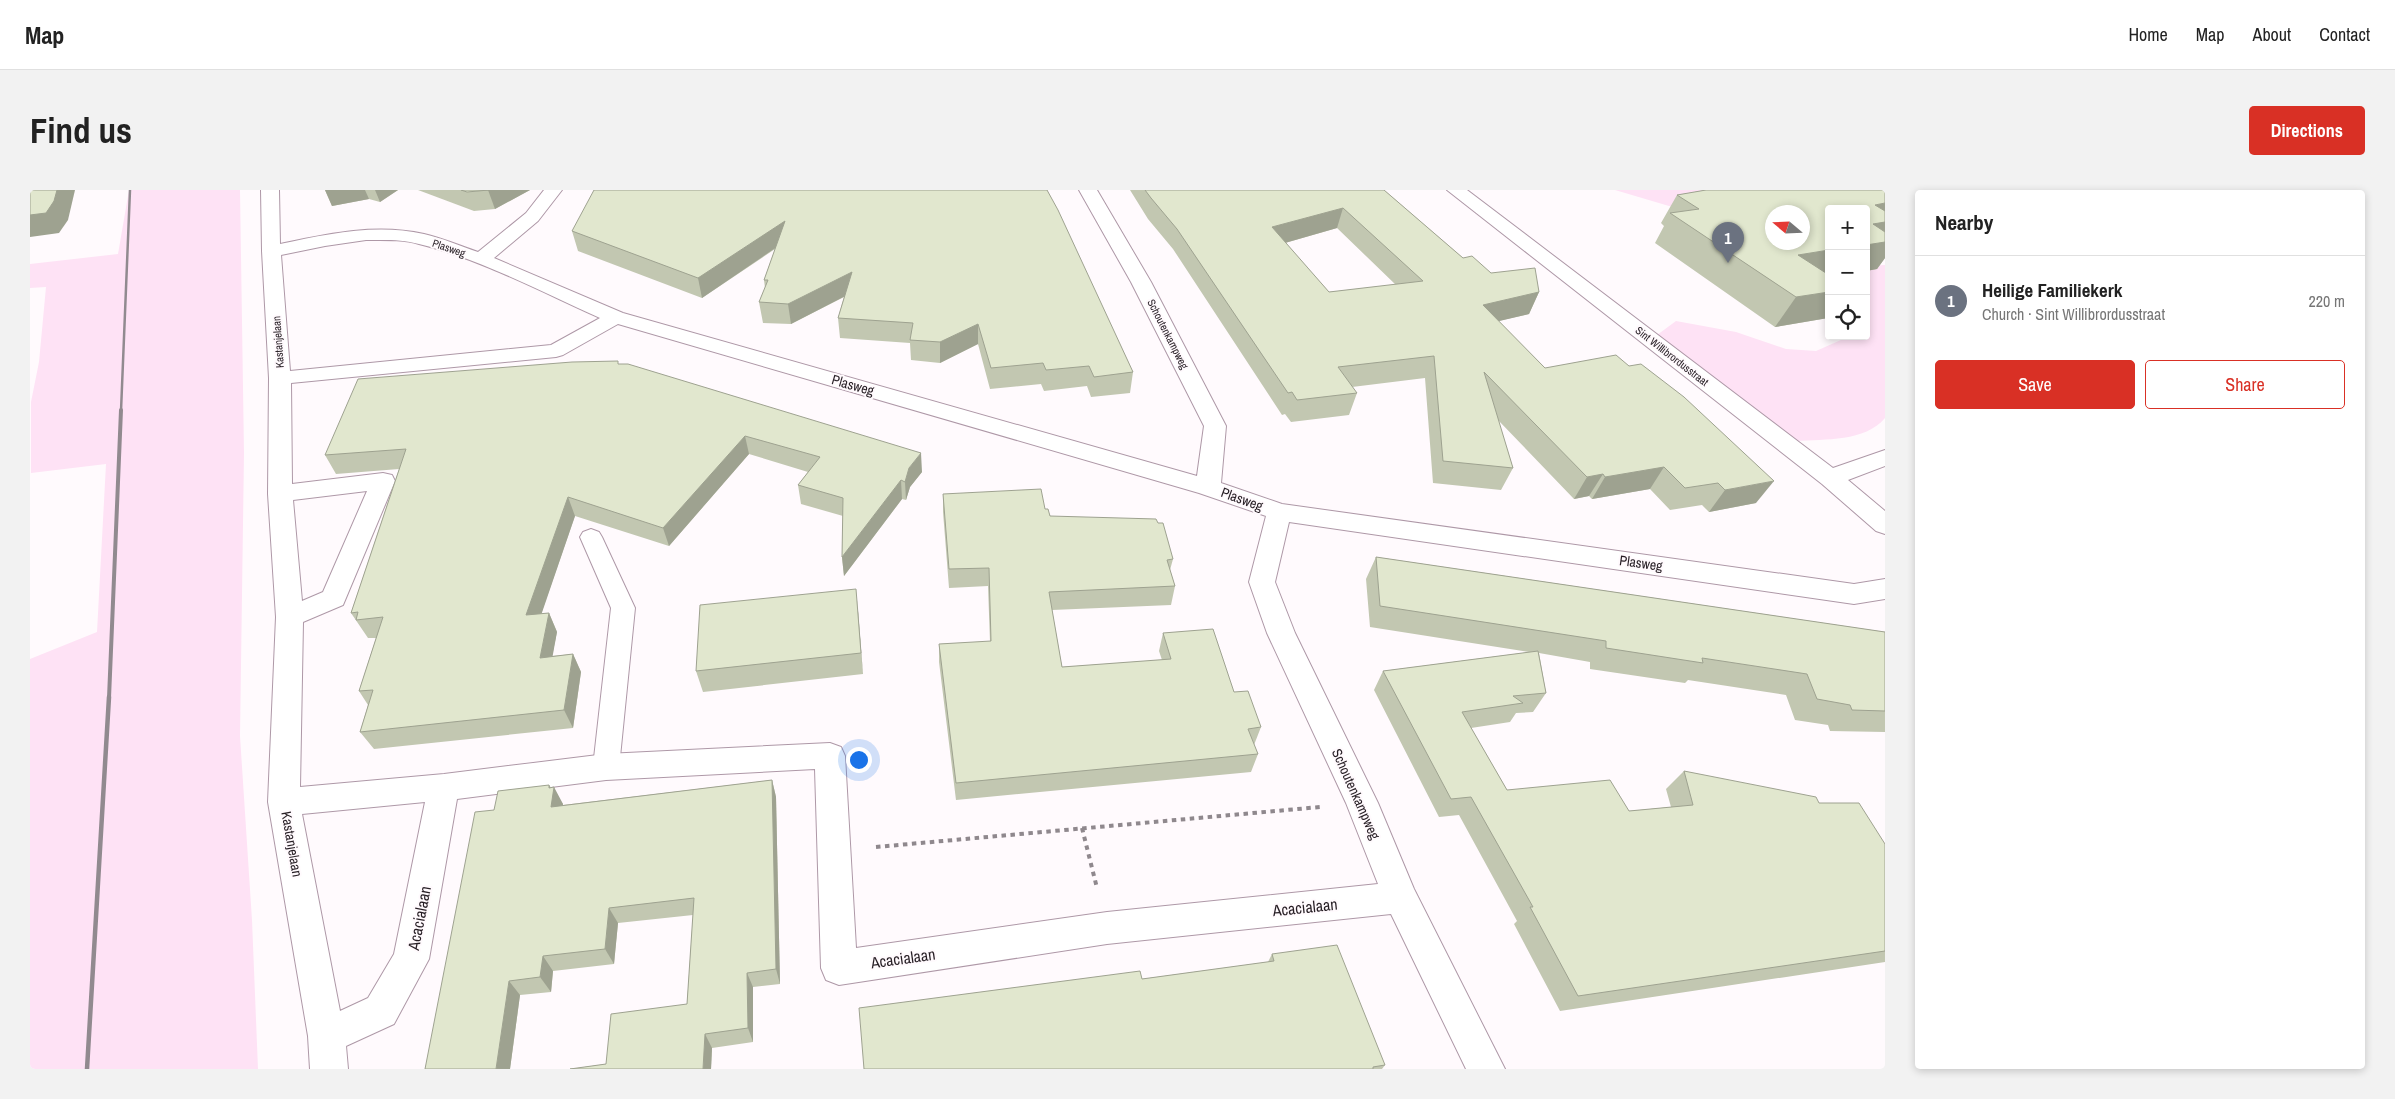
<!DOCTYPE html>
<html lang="en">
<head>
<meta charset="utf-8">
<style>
  body { margin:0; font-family:"Archivo Narrow",sans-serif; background:#f2f2f2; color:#222 }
  .controls { position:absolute; right:15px; top:15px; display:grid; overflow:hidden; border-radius:5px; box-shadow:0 2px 8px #0003 }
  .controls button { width:45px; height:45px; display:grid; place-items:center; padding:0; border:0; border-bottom:1px solid #e0e0e0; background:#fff; color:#222; font:25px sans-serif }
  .compass { position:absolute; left:1735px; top:15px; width:45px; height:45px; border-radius:50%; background:#fff; box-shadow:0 2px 8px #0003; rotate:289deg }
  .you { position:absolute; left:828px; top:569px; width:18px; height:18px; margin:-12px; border:4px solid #fff; border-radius:50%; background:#1a73e8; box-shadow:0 0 0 8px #1a73e833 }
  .badge { display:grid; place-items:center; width:32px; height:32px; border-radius:50%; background:#d93025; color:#fff; font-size:16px; font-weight:700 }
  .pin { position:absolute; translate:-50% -41px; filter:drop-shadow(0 1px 2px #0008) }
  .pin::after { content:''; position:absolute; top:26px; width:18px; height:15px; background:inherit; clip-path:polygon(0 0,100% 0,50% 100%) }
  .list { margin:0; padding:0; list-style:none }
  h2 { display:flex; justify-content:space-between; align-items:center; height:65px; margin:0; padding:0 20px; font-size:21px }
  h2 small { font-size:16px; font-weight:400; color:#767676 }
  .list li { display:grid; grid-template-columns:32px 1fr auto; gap:15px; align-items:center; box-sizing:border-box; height:90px; padding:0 20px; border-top:1px solid #e0e0e0 }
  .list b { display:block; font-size:19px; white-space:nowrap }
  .list p { margin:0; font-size:16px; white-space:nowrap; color:#767676 }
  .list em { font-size:16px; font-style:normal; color:#767676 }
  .actions { display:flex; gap:10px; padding:15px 20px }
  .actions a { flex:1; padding:11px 0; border:1px solid #d93025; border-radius:5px; text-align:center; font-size:18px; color:#d93025 }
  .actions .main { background:#d93025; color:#fff }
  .icon { flex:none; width:28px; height:28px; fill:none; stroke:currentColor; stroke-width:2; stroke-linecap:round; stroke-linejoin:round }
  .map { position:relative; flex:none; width:1855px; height:879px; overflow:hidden; border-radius:5px }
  header { display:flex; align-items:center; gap:30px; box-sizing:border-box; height:70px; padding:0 25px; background:#fff; border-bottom:1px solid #e0e0e0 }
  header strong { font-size:24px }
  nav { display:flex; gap:28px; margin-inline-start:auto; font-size:18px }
  .intro { display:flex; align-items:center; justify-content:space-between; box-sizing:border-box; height:120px; padding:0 30px }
  h1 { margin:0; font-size:35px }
  .button { padding:12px 22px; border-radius:5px; background:#d93025; color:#fff; font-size:18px; font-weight:700 }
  main { display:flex; gap:30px; padding:0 30px }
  aside { flex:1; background:#fff; border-radius:5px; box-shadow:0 2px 8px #0003 }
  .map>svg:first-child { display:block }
</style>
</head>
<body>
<header>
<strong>Map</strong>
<nav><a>Home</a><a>Map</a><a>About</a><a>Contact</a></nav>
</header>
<div class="intro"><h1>Find us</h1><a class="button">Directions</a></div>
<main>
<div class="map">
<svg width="1855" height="879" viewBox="0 0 1855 879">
  <rect width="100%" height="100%" fill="#fffafd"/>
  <g fill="#fee2f5">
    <path d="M99,0H210L214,263L210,546L222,730L228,879H0V469L67,442L76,274L1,283V212L9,172L16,97L0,98V74L88,64Z"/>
    <path d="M1585,0H1796L1836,19H1657L1639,16Z"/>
    <path d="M1855,75V228C1835,252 1795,249 1766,251L1627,145L1646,131L1706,142L1756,159L1786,161L1820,146H1836V76Z"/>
  </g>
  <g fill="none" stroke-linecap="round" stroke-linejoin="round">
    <g stroke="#ae98a7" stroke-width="2">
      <path id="service" d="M561,339L569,342L572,347L605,418L589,577L585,585L576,588L567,585L563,577L581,418L550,347L553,342Z"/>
    </g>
    <g stroke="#ae98a7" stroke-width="2">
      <g id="minor">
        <path d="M231,0H249L250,54C297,44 346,33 394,44C412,48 430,56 448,62L496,23L514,0H532L508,31L464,68L593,123L1167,286L1174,236L1101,92L1049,0H1067L1121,92L1196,236L1191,293L1252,314L1824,394L1855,389V409L1824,414L1259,332L1245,392L1265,443L1348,613L1384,699L1475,879H1436L1361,724L1077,754L809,795L796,790L791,778L785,579L576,590L427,609L399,769L364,834L316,856L318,879H280L278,846L238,612L246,427L238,304L239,188L232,61ZM336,50C354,50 372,49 389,54C450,69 512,102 570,128L521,155L260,181L251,65L295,56ZM588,134L1169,303L1236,326L1219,392L1237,443L1316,613L1348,694L1077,722L826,758L815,566L811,557L800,553L576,564L414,584L270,597L273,432L313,415L365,291L362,285L353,283L262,294L261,193L526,167L533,165ZM337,301L293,402L272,411L263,310ZM395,612L364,764L338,808L310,821L272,624Z"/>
        <path d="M1417,0H1437L1803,278L1855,260V276L1818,290L1855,321V344L1846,341L1792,294Z"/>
      </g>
    </g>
    <g stroke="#8f888d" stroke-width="4" stroke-dasharray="4.5 4.5" stroke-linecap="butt">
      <path d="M1052,638L1067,698"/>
      <path d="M846,657L1290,617"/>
    </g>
    <use href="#service" fill="#fff" fill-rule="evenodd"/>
    <use href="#minor" fill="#fff" fill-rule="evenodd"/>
    <path stroke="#918a8f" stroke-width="2.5" d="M91,221L100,0"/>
    <path stroke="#918a8f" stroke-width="4" d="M79,508L91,220"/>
    <path stroke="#918a8f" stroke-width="4.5" d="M57,879L79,507"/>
  </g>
  <g fill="#c2c7b1" fill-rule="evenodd">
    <path d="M295,0H368L350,12L339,9L302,16Z"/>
    <path d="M388,0H500L465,19L444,21Z"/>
    <path d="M1017,0L1103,182L1100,203L1061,207L1057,196L1014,201L1011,194L960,199L948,154L910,173L881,170L880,153L810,148L808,128L814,107L761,134L733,133L729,112L735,98L734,90L745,59L672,108L548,61L542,41Z"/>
    <path d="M1100,0H1354L1433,68L1461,83L1509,102L1499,124L1468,131L1515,178L1726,313L1679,322L1672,315L1640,320L1620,299L1562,309L1559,306L1544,309L1468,230L1483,278L1471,300L1403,293L1395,188L1322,197L1327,203L1319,225L1261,232L1255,224L1252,225L1143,59L1118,29ZM1307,38L1366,95L1299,102L1255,53Z"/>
    <path d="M1676,0H1855V68L1847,79L1836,81V19H1799V127L1798,128L1745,137L1625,53L1634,36L1631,33L1647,5ZM1742,22H1772V52H1742Z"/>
    <path d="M589,174L892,282L880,297L876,310L872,309L814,386L812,367L813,326L771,314L768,295L778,282L719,264L639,356L545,326L511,424L519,423L527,442L522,466L543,464L551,482L543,538L344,559L330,542L338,515L329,501L346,448H338L321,423L369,279L306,284L295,265Z"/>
    <path d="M913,304L1015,319L1020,326L1143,369L1140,380L1145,396L1141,415L1022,420L1032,477L1132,470L1129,461L1133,443L1204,502L1231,537L1224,555L1228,564L1221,582L926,610L909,472V454L960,452L958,396L919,398L913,322Z"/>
    <path d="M1346,367L1855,442V542L1800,541L1798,535L1765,530L1756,505L1658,490L1655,493L1560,479V472L1509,463L1516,503L1503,522L1486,523L1480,532L1441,538L1477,600L1599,621L1641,617L1636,599L1654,581L1789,613L1855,654V772L1530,821L1484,734L1487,731L1429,625L1409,627L1344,500L1353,481L1499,462L1340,437L1336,389Z"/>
    <path d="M828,421L833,484L673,502L666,481Z"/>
    <path d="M742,590L746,607L750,794L723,797V852L682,858L681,879H540L576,874L657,814L663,725L588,733L584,774L523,781L521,802L490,805L480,879H395L464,620L519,595L533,614V615Z"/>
    <path d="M1242,764L1355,875L1352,879H834L1112,789L1238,772Z"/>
  </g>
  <g fill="#9ea290">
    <path d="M27,0H45L38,30L29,43L0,47V25Z"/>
    <path d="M295,0H335L339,9L302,16Z"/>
    <path d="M345,0H368L350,12Z"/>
    <path d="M458,0H500L465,19Z"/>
    <path d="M1855,13V68L1847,79L1836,81V43L1845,15Z"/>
    <path d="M1313,18L1307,38L1237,58L1242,37Z"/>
    <path d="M755,31L757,50L672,108L668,88Z"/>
    <path d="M1799,60V87L1768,65Z"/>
    <path d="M822,82L823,102L761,134L758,114Z"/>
    <path d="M1509,102L1499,124L1444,137L1453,115Z"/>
    <path d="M1799,102V127L1798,128L1745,137L1766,107Z"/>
    <path d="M948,134V154L910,173V152Z"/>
    <path d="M715,246L719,264L639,356L633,338Z"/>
    <path d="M891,263L892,282L880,297L876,310L875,292L879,278Z"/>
    <path d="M1634,277L1620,299L1562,309L1575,287Z"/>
    <path d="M1573,284L1559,306L1544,309L1557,287Z"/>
    <path d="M871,290L872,309L814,386L812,367Z"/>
    <path d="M1744,291L1726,313L1679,322L1695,300Z"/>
    <path d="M538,307L545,326L505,443L496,425Z"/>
    <path d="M826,399L828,421L833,484L831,463Z"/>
    <path d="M519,423L527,442L519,486L510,468Z"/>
    <path d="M543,464L551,482L543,538L534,520Z"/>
    <path d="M742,590L746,607L750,794L746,779Z"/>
    <path d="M519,595L523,602L524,597L533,614L530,633L521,617Z"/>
    <path d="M579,718L588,733L584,774L575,759Z"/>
    <path d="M513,766L523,781L521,802L510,787Z"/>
    <path d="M717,783L723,797V852L718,838Z"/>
    <path d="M479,791L490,805L480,879H466Z"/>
    <path d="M675,844L682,858L681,879H673Z"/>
  </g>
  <g fill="#e1e7ce" stroke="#9ea290" fill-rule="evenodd">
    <path d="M0,0H27L24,11L16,23L0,25Z"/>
    <path d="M431,0H459L437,2Z"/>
    <path d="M564,0H1017L1028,20L1103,182L1064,187L1059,176L1016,180L1013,173L961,178L948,134L910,152L880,150L883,133L808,128L822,82L758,114L729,112L738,90H734L755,31L668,88L542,41Z"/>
    <path d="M1115,0H1354L1433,68L1442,66L1461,83L1505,78L1509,102L1453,115L1515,178L1586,165L1599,176L1611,174L1654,207L1744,291L1695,300L1688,293L1655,298L1634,277L1575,287L1573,284L1557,287L1454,182L1483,278L1413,271L1404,166L1308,177L1327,203L1267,210L1262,202L1258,203L1147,39L1121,8ZM1313,18L1393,91L1299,102L1242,37Z"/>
    <path d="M1676,0H1855V13L1845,15L1855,21V32L1843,34L1855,42V52L1836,55V19H1799V60L1768,65L1799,85V102L1766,107L1640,23L1669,19L1647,5ZM1742,22H1772V52H1742Z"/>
    <path d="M588,171V174H598L891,263L879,278L875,292L871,290L812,367L813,308L768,295L790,267L715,246L633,338L538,307L496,425L519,423L510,468L543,464L534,520L330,542L343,500L329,501L353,427L326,430L328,422L321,423L376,259L295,265L328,189L542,172Z"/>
    <path d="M1011,299L1015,319H1018L1020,326L1126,329L1128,333H1133L1143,369L1137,370L1145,396L1019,402L1032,477L1141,469L1133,443L1183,439L1204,502L1218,501L1231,537L1218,539L1228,564L926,593L909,454L961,451L959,378L919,379L913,304Z"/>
    <path d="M1346,367L1855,442V521L1822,520L1820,515L1787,509L1777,484L1672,468L1673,473L1576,458V451L1350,416Z"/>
    <path d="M826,399L831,463L666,481L670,415Z"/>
    <path d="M1508,461L1516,503L1483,506L1493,513L1432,522L1477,600L1580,590L1599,621L1663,615L1654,581L1786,607L1789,613H1829L1855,654V761L1548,806L1500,717H1503L1441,607L1421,609L1353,481Z"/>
    <path d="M742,590L746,779L717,783L718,838L675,844L673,879H540L576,874L581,824L657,814L664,708L579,718L575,759L513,766L510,787L479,791L466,879H395L445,622L464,620L468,601L519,595V598L524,597L521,617Z"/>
    <path d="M1307,755L1355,875L1343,877V879H834L829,818L1110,781L1112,789L1244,771L1242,764Z"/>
  </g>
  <g text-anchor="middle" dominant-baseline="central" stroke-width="4" stroke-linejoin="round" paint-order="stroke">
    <g font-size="11" fill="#271f25" stroke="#fffafd">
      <text transform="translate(419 58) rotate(19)">Plasweg</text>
      <text transform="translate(1138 144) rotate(63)">Schoutenkampweg</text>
      <text transform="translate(248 152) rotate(-94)">Kastanjelaan</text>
      <text transform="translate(1642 166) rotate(38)">Sint Willibrordusstraat</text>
    </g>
    <g font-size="14" fill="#271f25" stroke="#fffafd">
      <text transform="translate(823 195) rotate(16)">Plasweg</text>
      <text transform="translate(1212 309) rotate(20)">Plasweg</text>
      <text transform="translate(1611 373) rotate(8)">Plasweg</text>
      <text transform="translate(1326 604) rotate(66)">Schoutenkampweg</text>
      <text transform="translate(262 654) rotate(80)">Kastanjelaan</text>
    </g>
    <g font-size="16" fill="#271f25" stroke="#fffafd">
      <text transform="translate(1275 717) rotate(-6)">Acacialaan</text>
      <text transform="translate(389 728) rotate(-79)">Acacialaan</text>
      <text transform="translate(873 768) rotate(-8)">Acacialaan</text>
    </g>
  </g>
</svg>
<div class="controls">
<button>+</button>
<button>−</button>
<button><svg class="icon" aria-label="locate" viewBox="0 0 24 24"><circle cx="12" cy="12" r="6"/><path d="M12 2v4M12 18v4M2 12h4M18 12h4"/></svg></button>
</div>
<svg class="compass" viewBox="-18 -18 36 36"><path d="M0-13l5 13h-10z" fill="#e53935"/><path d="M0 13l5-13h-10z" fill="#767676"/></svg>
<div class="you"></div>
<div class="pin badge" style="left:1698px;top:73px;background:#6b7280">1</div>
</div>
<aside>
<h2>Nearby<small></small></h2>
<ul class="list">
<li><span class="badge" style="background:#6b7280">1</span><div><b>Heilige Familiekerk</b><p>Church · Sint Willibrordusstraat</p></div><em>220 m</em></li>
</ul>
<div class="actions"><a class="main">Save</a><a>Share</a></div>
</aside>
</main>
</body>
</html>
